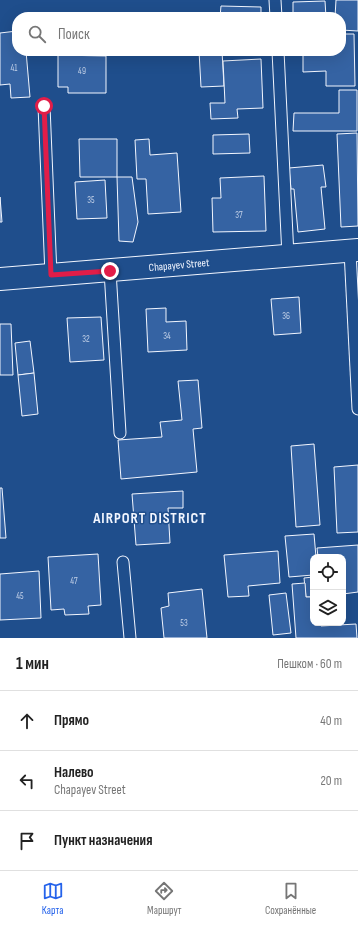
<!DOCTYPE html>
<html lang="ru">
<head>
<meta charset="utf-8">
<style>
  body { margin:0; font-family:"Sofia Sans Condensed",sans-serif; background:#f2f2f2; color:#222 }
  .controls { position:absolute; right:12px; bottom:12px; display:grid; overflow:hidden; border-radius:8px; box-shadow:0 4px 16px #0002 }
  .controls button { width:36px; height:36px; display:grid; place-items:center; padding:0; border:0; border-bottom:1px solid #e0e0e0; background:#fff; color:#222; font:20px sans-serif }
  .stop { position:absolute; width:12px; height:12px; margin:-9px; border:3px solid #e11d48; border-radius:50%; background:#fff }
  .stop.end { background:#e11d48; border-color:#fff; box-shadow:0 1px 4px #0008 }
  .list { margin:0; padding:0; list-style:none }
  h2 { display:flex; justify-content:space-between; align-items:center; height:52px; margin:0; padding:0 16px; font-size:17px }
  h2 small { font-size:13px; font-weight:400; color:#767676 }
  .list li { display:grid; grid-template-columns:26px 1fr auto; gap:12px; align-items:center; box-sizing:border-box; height:60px; padding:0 16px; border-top:1px solid #e0e0e0 }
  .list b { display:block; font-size:15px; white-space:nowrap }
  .list p { margin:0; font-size:13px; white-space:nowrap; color:#767676 }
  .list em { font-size:13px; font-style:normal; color:#767676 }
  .icon { flex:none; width:22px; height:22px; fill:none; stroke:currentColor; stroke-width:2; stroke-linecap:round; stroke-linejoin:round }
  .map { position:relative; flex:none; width:358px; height:638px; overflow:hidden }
  .search { position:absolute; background:#fff; box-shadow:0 4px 16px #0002; left:12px; right:12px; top:12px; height:44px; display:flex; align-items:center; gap:10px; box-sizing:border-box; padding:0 14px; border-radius:16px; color:#767676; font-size:15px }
  .sheet { height:232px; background:#fff }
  nav { display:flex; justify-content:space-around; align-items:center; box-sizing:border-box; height:56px; border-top:1px solid #e0e0e0; background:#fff; font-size:11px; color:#767676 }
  nav a { display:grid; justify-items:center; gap:2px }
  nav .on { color:#2563eb }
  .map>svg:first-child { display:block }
</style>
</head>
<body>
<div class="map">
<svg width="358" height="638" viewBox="0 0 358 638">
  <rect width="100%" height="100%" fill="#1f4e8c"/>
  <g fill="#3563a3" stroke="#f2f6ff">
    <path d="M336,0H358V31L341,30V17H335Z"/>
    <path d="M325,1L326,17H293V2Z"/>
    <path d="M221,6L261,7V17H220Z"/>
    <path d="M17,31V51H26L30,97L11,98L10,84L0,85V33Z"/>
    <path d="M341,34H354L355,86H326V71L303,72V51H341Z"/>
    <path d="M199,51H222L224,86L201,87Z"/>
    <path d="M58,55L106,56V93H68V87H58Z"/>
    <path d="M261,59L263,108L237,109L238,118L211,119L210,103H225L223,61Z"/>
    <path d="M339,90H357V131H293L294,113H339Z"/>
    <path d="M357,133L358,226L341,227L337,134Z"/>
    <path d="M249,134L250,153L213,154V135Z"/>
    <path d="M79,139H117V177H80Z"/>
    <path d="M149,139L150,155L177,153L181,212L148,214L146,179H137L135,140Z"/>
    <path d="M323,165L326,187H321L325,229L298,232L294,189H291L289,168Z"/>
    <path d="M264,176L266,231L213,232L212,198H221L220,178Z"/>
    <path d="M117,177H132L138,222L133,242L119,241Z"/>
    <path d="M105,180L107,218L77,219L75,182Z"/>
    <path d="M0,197L2,222H0Z"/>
    <path d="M299,297L301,333L274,335L271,299Z"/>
    <path d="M166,308V322L186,321L187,350L148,352L146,309Z"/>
    <path d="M101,317L104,360L70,362L67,318Z"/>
    <path d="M0,324H11L13,375H0Z"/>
    <path d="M30,341L34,373L18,375L15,343Z"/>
    <path d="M34,373L38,414L22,416L18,375Z"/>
    <path d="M198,380L202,428L193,429L197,472L121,479L118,440L162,437L160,422L182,420L178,381Z"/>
    <path d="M314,444L320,525L296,527L291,446Z"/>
    <path d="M358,465V532L337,533L334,467Z"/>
    <path d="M0,488H2L6,538H0Z"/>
    <path d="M183,491V508H168L170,543L136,545L132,494Z"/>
    <path d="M314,534L316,557H313V575L289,577L285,536Z"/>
    <path d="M358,545V592L343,594V557H318L317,548Z"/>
    <path d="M278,551L280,583L248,586L249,596L228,597L224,555Z"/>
    <path d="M98,554L101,605L88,606L89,614L65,615L64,609L51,610L48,557Z"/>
    <path d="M39,571L41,618L0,620V574Z"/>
    <path d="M313,577V597H306L304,578Z"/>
    <path d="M305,583L306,597H313V623H321V626L356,624L357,638H296L292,584Z"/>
    <path d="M202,589L207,638H164L161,608L169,606L168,593Z"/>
    <path d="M286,593L291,633L273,635L269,595Z"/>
  </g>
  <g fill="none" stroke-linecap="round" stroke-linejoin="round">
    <g stroke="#f2f6ff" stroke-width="13">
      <g id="lane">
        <path d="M275,0L276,17"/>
        <path d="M278,51L288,256"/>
        <path d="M44,106L51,275"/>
        <path d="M350,251L358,409"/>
        <path d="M110,271L120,433"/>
        <path d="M123,562L130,638"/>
      </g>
    </g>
    <g stroke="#f2f6ff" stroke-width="24">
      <path id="street" d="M0,279L358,250"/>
    </g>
    <use href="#lane" stroke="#1f4e8c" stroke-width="11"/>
    <use href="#street" stroke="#1f4e8c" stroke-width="22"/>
  </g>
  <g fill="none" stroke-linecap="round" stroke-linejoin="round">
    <path stroke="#e11d48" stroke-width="5" d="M44,106L51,275L110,271"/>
  </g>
  <g text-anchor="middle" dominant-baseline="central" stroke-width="3" stroke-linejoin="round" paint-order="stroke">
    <g font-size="9" fill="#c3d1e8">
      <text x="14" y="68">41</text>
      <text x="82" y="71">49</text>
      <text x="91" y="200">35</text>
      <text x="239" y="215">37</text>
      <text x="286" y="316">36</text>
      <text x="167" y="336">34</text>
      <text x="86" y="339">32</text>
      <text x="74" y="581">47</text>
      <text x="20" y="596">45</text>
      <text x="184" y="623">53</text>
    </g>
    <g font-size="11" fill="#f2f6ff" stroke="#1f4e8c">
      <text transform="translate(179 265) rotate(-5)">Chapayev Street</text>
    </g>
    <g font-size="15" font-weight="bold" letter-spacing="1" fill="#f2f6ff" stroke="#1f4e8c">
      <text x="150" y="518">AIRPORT DISTRICT</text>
    </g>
  </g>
</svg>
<div class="controls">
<button><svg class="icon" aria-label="locate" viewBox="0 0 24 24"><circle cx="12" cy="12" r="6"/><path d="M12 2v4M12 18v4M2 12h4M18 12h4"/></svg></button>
<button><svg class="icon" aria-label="layers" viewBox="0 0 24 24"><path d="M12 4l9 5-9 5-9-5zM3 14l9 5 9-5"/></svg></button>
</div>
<div class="stop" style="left:44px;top:106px"></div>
<div class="stop end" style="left:110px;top:271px"></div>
<div class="search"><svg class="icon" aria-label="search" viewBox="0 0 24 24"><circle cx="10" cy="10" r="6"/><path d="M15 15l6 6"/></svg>Поиск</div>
</div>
<section class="sheet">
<h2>1 мин<small>Пешком · 60 m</small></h2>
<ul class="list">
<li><svg class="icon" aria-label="ahead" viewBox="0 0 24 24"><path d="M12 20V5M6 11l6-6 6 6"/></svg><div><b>Прямо</b></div><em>40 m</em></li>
<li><svg class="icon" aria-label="left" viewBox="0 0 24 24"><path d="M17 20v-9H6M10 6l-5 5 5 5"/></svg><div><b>Налево</b><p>Chapayev Street</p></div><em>20 m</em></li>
<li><svg class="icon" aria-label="arrive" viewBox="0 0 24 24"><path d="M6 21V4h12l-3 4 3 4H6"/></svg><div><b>Пункт назначения</b></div></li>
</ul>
</section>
<nav>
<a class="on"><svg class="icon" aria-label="map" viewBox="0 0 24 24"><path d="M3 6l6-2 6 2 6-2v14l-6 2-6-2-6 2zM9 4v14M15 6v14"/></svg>Карта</a>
<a><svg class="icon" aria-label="directions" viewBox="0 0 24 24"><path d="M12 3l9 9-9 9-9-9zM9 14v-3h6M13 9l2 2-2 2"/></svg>Маршрут</a>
<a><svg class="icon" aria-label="saved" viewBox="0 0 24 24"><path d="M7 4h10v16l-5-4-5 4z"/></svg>Сохранённые</a>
</nav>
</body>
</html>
